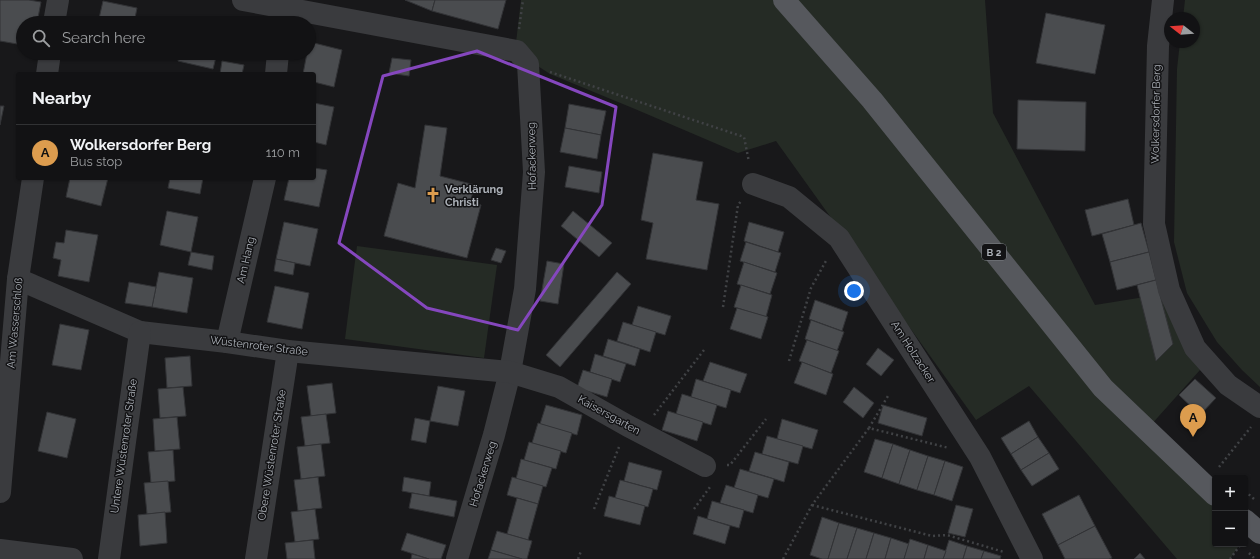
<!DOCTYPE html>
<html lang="en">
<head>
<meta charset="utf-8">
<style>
  body { margin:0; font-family:Raleway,sans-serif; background:#1f2022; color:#f1f3f6 }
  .controls { position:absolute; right:12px; bottom:12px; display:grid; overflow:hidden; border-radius:4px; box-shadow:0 1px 3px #0004 }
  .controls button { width:36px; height:36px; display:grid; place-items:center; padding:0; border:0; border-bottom:1px solid #313234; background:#121214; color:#f1f3f6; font:20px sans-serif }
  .compass { position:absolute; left:1164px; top:12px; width:36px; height:36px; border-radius:50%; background:#121214; box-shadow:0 1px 3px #0004; rotate:287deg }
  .you { position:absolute; left:854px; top:291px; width:14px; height:14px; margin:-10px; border:3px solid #fff; border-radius:50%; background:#1a73e8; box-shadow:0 0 0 6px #1a73e833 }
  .badge { display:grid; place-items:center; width:26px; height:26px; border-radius:50%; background:#dc9c4e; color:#111; font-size:13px; font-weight:700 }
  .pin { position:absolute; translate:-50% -33px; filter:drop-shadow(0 1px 2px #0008) }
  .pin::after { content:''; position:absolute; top:21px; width:14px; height:12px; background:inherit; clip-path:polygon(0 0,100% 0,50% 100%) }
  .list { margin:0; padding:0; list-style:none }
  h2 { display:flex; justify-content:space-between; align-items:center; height:52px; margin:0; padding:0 16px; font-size:17px }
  h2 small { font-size:13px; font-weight:400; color:#9c9ea0 }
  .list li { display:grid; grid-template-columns:26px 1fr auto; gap:12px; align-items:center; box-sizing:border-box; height:56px; padding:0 16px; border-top:1px solid #313234 }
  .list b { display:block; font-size:15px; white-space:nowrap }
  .list p { margin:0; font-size:13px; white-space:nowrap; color:#9c9ea0 }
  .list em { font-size:13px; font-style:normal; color:#9c9ea0 }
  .icon { flex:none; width:22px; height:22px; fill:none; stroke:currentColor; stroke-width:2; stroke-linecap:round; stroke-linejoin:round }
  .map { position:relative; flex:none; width:1260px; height:559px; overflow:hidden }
  .search { position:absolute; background:#121214; box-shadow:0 1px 3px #0004; left:16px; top:16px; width:300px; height:44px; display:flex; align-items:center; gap:10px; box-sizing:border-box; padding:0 14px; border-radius:22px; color:#9c9ea0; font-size:15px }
  .panel { position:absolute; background:#121214; box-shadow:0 1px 3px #0004; left:16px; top:72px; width:300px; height:108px; border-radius:4px }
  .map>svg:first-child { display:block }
</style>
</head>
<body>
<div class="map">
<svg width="1260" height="559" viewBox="0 0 1260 559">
  <rect width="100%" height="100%" fill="#18181a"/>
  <g fill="#252b25">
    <path d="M521,0H985L993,113L1095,305L1163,294L1200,370L1142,435L1215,498V544H1240L1230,559H1177L1029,386L976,420L776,141L738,153L635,109L550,74L515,51Z"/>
    <path d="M1185,0H1260V387L1242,370L1217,342L1187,293L1174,242L1177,69L1180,42H1194V18H1183Z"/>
    <path d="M357,246L497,265L484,358L345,339Z"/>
  </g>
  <g fill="#4a4c4f" stroke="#323336">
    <path d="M0,0H29L41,2L37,23H23V45L0,41Z"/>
    <path d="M405,0H435L432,11Z"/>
    <path d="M435,0H506L498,29L432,11Z"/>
    <path d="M103,1L137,8L134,23H98Z"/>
    <path d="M1046,13L1105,25L1095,74L1036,63Z"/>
    <path d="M310,42L342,50L334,87L314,82V74H303L307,53H309Z"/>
    <path d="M97,53H128L127,59Z"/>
    <path d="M180,53H217L213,69L178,61Z"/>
    <path d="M392,58L411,60L409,76L389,73Z"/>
    <path d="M222,61L244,65L242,74H220Z"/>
    <path d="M1018,100L1086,102L1085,151L1017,149Z"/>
    <path d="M314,103L334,107L326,145L314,142Z"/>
    <path d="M569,104L606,111L601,135L565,128Z"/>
    <path d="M0,106H4L0,125Z"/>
    <path d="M425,125L447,128L440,176L475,185L470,202L481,205L467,258L384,236L398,183L415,188Z"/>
    <path d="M565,128L601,135L597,159L560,152Z"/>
    <path d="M653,153L703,162L696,200L719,204L707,270L646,259L653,223L641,220Z"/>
    <path d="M569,166L602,172L599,193L565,187Z"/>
    <path d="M314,168L327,170L319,207L284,200L289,178H314Z"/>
    <path d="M70,178H108L101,206L66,197Z"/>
    <path d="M170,178H203L200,194L168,188Z"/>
    <path d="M1128,199L1134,225L1092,236L1085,210Z"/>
    <path d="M167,211L198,217L191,252L160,245Z"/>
    <path d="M573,211L612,243L599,257L561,226Z"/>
    <path d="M284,222L318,229L310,266L276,259Z"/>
    <path d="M749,222L784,232L778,252L744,241Z"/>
    <path d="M1141,223L1149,252L1110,262L1102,234Z"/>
    <path d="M66,230L98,235L89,282L58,276L61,260L53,258L56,242L64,243Z"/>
    <path d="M746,242L781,253L775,272L740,261Z"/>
    <path d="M496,248L506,251L501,263L491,260Z"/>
    <path d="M191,252L214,256L212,270L188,265Z"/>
    <path d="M1149,252L1156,280L1117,290L1110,262Z"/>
    <path d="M276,259L295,263L293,275L274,271Z"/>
    <path d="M547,261L564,264L558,304L540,301Z"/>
    <path d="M744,262L777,273L770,294L737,284Z"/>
    <path d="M159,272L193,278L187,313L152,307Z"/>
    <path d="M617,272L631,284L560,367L546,355Z"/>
    <path d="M1156,280L1173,344L1156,361L1137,285Z"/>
    <path d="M129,282L156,287L152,307L125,303Z"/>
    <path d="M741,285L772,295L766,317L734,307Z"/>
    <path d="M275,286L309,293L302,329L267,322Z"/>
    <path d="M815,300L848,312L842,331L809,319Z"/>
    <path d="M638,306L671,316L665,335L632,325Z"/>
    <path d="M737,308L768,317L761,339L730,329Z"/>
    <path d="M811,320L844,332L837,351L805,339Z"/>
    <path d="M623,322L656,332L650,352L617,341Z"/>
    <path d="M60,324L89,330L81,370L52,365Z"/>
    <path d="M608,339L640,349L635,366L603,356Z"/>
    <path d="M807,340L839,351L831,373L799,361Z"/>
    <path d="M878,348L894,360L881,376L866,364Z"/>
    <path d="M595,354L626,364L620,382L590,372Z"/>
    <path d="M190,356L192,386L167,388L165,358Z"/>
    <path d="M710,362L747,374L740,393L703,381Z"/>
    <path d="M802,362L833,374L826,395L794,383Z"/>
    <path d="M583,370L612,379L607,397L577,388Z"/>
    <path d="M696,379L731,390L726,408L691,397Z"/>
    <path d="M1195,379L1216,398L1200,415L1179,395Z"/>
    <path d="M332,383L336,413L311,416L307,386Z"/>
    <path d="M438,386L465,391L458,426L430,421Z"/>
    <path d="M183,387L186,416L160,418L158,389Z"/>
    <path d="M854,387L874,403L863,418L843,402Z"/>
    <path d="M682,394L717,405L711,425L676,414Z"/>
    <path d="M546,405L582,415L577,435L540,424Z"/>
    <path d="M883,405L927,418L922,436L878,423Z"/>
    <path d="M668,411L703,422L697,441L662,430Z"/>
    <path d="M47,412L76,419L67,458L38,451Z"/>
    <path d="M326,414L330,443L305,446L301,417Z"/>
    <path d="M177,417L180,449L155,451L153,419Z"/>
    <path d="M415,418L430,421L426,443L411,440Z"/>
    <path d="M782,419L818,430L812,449L777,439Z"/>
    <path d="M1029,421L1038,437L1011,454L1001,438Z"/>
    <path d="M538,423L572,433L566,453L532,443Z"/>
    <path d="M767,436L803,446L798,464L762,454Z"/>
    <path d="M1038,437L1049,453L1021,470L1011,454Z"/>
    <path d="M875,439L893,444L882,478L864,472Z"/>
    <path d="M529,442L561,451L556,469L524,460Z"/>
    <path d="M321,444L325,476L301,479L297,447Z"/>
    <path d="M893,444L910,450L899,484L882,478Z"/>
    <path d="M173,450L175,481L151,483L148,452Z"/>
    <path d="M910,450L928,456L917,490L899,484Z"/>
    <path d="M755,452L789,462L784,482L749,471Z"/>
    <path d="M1049,453L1059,469L1032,486L1021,470Z"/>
    <path d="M928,456L945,461L934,495L917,490Z"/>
    <path d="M521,459L552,468L546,487L516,479Z"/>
    <path d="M945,461L963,467L952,501L934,495Z"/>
    <path d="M629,462L662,471L657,490L624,481Z"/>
    <path d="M740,469L774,479L768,498L734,488Z"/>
    <path d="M318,477L322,508L298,511L294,480Z"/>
    <path d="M404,477L431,482L429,496L402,491Z"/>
    <path d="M512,477L543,486L538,504L507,495Z"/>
    <path d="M620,480L653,489L648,507L615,498Z"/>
    <path d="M168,481L171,512L147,514L144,483Z"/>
    <path d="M726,485L758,495L753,513L720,503Z"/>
    <path d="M412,493L457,501L454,517L409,508Z"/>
    <path d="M1079,495L1095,526L1058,545L1042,514Z"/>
    <path d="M609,496L645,506L640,525L604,516Z"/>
    <path d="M517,498L538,504L528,540L507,534Z"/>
    <path d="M712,501L744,510L739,528L707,519Z"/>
    <path d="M956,505L973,509L965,537L948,533Z"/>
    <path d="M315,509L319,539L295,542L291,512Z"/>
    <path d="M165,512L167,543L140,546L138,515Z"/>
    <path d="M698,516L730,526L725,544L693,534Z"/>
    <path d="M822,517L839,523L828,559H822L810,555Z"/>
    <path d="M839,523L857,528L847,559H828Z"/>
    <path d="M1095,526L1112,558L1109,559H1065L1058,545Z"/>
    <path d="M857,528L874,533L866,559H847Z"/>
    <path d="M497,531L532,541L527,559H522L491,550Z"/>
    <path d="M407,533L446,545L441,559H429L401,550Z"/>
    <path d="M874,533L891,538L885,559H866Z"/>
    <path d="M891,538L909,544L904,559H885Z"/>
    <path d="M910,539L928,545L924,559H904Z"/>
    <path d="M313,540L315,559H287L285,543Z"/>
    <path d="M949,540L967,546L963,559H943Z"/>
    <path d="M928,545L946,551L943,559H924Z"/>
    <path d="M967,546L984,551L981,559H963Z"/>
    <path d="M491,550L522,559H488Z"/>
    <path d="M984,551L1001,556L1000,559H981Z"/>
    <path d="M1140,553L1145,559H1134Z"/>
    <path d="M412,554L429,559H411Z"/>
  </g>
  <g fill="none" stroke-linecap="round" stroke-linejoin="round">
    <g stroke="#404245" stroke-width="2.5" stroke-dasharray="2 3" stroke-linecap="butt">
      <path d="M519,29L523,0"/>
      <path d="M550,72L744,137L749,162"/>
      <path d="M723,307L738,205L741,201"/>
      <path d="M789,361L811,288L827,259"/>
      <path d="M654,415L704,350"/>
      <path d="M869,428L888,396"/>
      <path d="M727,465H730L766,419"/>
      <path d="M1219,467L1251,427"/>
      <path d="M1245,491L1254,499"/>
      <path d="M812,505L932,536L947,535L1004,552"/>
      <path d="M594,509L619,447"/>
      <path d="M694,509L710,487"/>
      <path d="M1249,553L1255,559"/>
      <path d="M578,559L581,551"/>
      <path d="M783,559L812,505L869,428L949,448"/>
      <path d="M1230,559L1241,544"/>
    </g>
    <g stroke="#3a3b3e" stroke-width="22">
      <path d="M243,0L517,51L528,64L534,172L525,289L510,372L494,435L457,559"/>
      <path d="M1163,0L1158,46L1154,224L1169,290L1195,348L1228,385L1260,407"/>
      <path d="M54,23L58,0"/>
      <path d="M47,74L50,53"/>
      <path d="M276,74L278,53"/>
      <path d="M753,184L789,197L839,238L980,457L1032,559"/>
      <path d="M18,279L140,332L227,342L288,351L510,372L559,387L628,426L705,466"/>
      <path d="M227,342L265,178"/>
      <path d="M0,492L18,279L33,178"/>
      <path d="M0,550L72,559"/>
      <path d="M109,559L140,332"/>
      <path d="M256,559L288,351"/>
    </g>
    <g stroke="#56585d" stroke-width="22">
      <path d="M784,0L872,100L1103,388L1215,495"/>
      <path d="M1245,520L1260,533"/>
    </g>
  </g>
  <path fill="none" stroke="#8547be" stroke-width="3" stroke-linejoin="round" d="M477,51L616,107L602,205L518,330L427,308L339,243L383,76Z"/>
  <defs>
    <g id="church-bare" transform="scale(1.2)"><path d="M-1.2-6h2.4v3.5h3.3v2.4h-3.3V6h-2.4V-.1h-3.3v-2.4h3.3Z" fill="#dc9c4e" stroke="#131315" stroke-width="2.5" paint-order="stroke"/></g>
  </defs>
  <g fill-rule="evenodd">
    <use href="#church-bare" x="433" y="195"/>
  </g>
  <g text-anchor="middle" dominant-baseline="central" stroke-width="3" stroke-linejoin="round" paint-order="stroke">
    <rect fill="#131315" stroke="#7e8287" stroke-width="1" x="982" y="244" width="24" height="16" rx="3"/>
    <g font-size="10" font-weight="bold" fill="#acb1b8">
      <text x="994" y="252">B 2</text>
    </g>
    <g font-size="11" fill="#acb1b8" stroke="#131315">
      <text transform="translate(1156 114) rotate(-89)">Wolkersdorfer Berg</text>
      <text transform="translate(532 156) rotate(-91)">Hofackerweg</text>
      <text transform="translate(246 260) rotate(-77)">Am Hang</text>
      <text transform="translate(15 323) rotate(-85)">Am Wasserschloß</text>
      <text transform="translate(259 346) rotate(7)">Wüstenroter Straße</text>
      <text transform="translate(913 352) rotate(57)">Am Holzacker</text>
      <text transform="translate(609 415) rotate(29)">Kaisersgarten</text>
      <text transform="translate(124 446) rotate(-82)">Untere Wüstenroter Straße</text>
      <text transform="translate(272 455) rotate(-81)">Obere Wüstenroter Straße</text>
      <text transform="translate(483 474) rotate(-73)">Hofackerweg</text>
    </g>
    <g font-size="11" font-weight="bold" fill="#acb1b8" stroke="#131315" text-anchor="start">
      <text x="445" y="189">Verklärung<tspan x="445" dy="13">Christi</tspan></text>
    </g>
  </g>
</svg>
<div class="controls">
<button>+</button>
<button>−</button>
</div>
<svg class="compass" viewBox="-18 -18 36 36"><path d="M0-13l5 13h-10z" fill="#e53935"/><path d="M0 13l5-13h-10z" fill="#9c9ea0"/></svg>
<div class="you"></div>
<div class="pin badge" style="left:1193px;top:437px">A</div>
<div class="search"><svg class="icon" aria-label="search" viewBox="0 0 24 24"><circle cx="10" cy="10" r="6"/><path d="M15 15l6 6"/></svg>Search here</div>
<section class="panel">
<h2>Nearby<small></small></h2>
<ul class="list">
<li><span class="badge">A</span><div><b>Wolkersdorfer Berg</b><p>Bus stop</p></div><em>110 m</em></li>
</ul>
</section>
</div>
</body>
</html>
